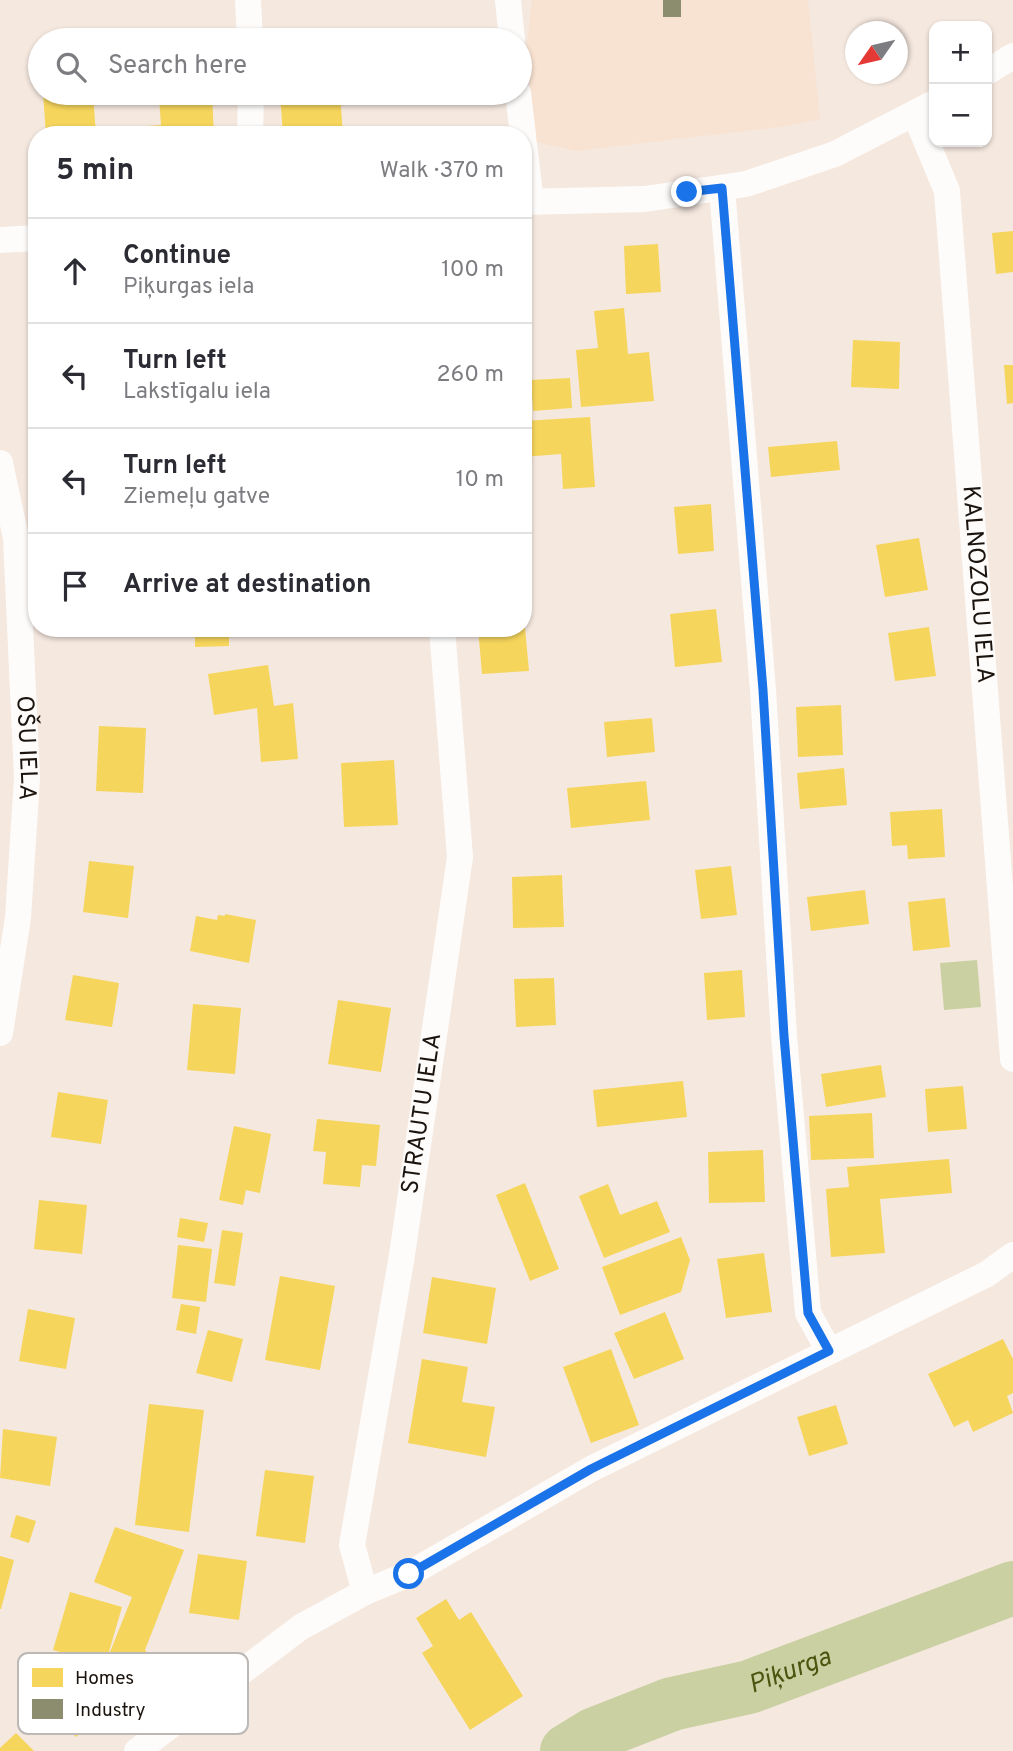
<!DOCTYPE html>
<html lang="en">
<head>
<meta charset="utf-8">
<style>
  body { margin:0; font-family:Overpass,sans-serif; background:#f7f7f7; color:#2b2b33 }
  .controls { position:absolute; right:21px; top:21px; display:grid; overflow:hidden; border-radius:14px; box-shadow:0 2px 5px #0004 }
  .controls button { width:63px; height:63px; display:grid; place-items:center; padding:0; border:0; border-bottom:2px solid #e1e1e2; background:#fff; color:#2b2b33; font:35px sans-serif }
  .compass { position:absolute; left:845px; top:21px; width:63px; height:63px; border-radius:50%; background:#fff; box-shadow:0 2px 5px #0004; rotate:236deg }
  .stop { position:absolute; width:21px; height:21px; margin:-16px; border:5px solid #1a73e8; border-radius:50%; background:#fff }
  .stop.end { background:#1a73e8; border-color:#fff; box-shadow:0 2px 7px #0008 }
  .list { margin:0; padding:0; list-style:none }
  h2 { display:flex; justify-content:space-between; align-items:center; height:91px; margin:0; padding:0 28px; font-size:30px }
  h2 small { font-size:23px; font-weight:400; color:#7c7c81 }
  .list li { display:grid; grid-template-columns:46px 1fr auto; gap:21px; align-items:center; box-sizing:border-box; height:105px; padding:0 28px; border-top:2px solid #e1e1e2 }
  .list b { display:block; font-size:26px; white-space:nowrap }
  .list p { margin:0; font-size:23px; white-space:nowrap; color:#7c7c81 }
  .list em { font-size:23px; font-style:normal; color:#7c7c81 }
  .icon { flex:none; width:38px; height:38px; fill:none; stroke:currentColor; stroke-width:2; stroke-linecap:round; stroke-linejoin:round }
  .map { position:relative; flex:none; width:1013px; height:1751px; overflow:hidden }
  .search { position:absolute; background:#fff; box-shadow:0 2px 5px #0004; left:28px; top:28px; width:504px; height:77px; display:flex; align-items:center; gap:18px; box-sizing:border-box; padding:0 24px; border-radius:38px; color:#7c7c81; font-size:26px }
  .panel { position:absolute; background:#fff; box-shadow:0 2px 5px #0004; left:28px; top:126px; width:504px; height:511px; border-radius:28px }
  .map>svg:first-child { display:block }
</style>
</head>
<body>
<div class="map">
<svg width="1013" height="1751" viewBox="0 0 1013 1751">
  <rect width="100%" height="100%" fill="#f5e8df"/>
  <path fill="#f8e2d1" d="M532,0H808L820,119L787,126L575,151L536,142L526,52Z"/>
  <path fill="#cad0a1" d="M977,960L981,1007L944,1010L940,963Z"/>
  <g fill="#f6d55c">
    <path d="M43,93H93L96,135H46Z"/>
    <path d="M280,93H340L343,135H283Z"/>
    <path d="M212,94L214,135H120V128L161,125L159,98Z"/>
    <path d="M1013,231V272L996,274L992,233Z"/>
    <path d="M658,244L661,292L626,294L624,246Z"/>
    <path d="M624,308L628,354L649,352L654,401L581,407L576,350L598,348L594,311Z"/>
    <path d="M853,340L900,342L899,389L851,387Z"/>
    <path d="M1004,365H1013V403L1007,404Z"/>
    <path d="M570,378L572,408L533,411L531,380Z"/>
    <path d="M590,417L595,487L563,489L561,454L523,457V421Z"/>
    <path d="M837,441L840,470L771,477L768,447Z"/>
    <path d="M711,504L714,551L678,554L674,507Z"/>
    <path d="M919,538L928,590L885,597L876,545Z"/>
    <path d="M716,609L722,662L675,667L670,614Z"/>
    <path d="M929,627L936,676L895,681L888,633Z"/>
    <path d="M195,628H229V646L195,647Z"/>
    <path d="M478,628H525L529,671L482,674Z"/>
    <path d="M268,665L274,706L293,703L298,759L261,762L257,708L214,715L208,674Z"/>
    <path d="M841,705L843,755L798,757L796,707Z"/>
    <path d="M652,718L655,752L607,757L604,722Z"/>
    <path d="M99,726L146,728L143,793L96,791Z"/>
    <path d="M394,760L398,825L344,827L341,763Z"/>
    <path d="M844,768L847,805L800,809L797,773Z"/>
    <path d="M646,781L650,820L571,828L567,788Z"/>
    <path d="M942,809L945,857L908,859L907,845L892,846L890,812Z"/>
    <path d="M89,861L134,866L128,918L83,912Z"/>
    <path d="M731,866L737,915L701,919L695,870Z"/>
    <path d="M562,875L564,927L513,928L512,877Z"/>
    <path d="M865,890L869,924L811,931L807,897Z"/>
    <path d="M945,898L950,947L913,951L908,902Z"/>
    <path d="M225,914L256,920L249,963L190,951L196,916L217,920L218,915L225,916Z"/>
    <path d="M742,970L745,1017L707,1020L704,973Z"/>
    <path d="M73,975L119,983L112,1027L65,1020Z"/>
    <path d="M554,978L556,1025L516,1027L514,979Z"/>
    <path d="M338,1000L391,1008L381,1072L328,1064Z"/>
    <path d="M193,1004L241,1008L235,1074L187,1070Z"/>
    <path d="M881,1065L886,1097L826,1107L821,1074Z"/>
    <path d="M683,1081L687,1117L597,1127L593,1090Z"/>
    <path d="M963,1086L967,1129L928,1132L925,1089Z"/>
    <path d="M58,1092L108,1100L101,1144L51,1137Z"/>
    <path d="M872,1113L874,1158L811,1160L809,1116Z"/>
    <path d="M317,1119L380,1125L376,1166L362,1165L360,1187L323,1184L326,1152L313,1151Z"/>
    <path d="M234,1126L271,1134L260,1193L246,1190L243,1205L219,1200Z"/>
    <path d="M763,1150L765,1202L709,1203L708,1152Z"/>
    <path d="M949,1159L952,1193L880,1199L885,1253L831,1257L826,1189L849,1187L847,1167Z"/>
    <path d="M525,1183L559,1269L530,1281L496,1195Z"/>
    <path d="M608,1184L620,1215L657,1201L670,1232L604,1258L579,1196Z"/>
    <path d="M39,1200L87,1205L82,1254L34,1249Z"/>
    <path d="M180,1218L208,1223L204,1242L177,1237Z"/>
    <path d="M222,1230L243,1233L235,1286L214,1283Z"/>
    <path d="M681,1237L690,1260L681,1292L620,1315L602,1267Z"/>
    <path d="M178,1245L212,1249L206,1302L172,1298Z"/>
    <path d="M764,1253L772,1312L726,1318L717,1259Z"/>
    <path d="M280,1276L335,1286L320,1370L265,1360Z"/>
    <path d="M432,1277L496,1288L487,1344L423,1333Z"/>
    <path d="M181,1304L200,1307L196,1334L176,1330Z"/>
    <path d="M28,1309L75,1318L66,1369L19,1361Z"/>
    <path d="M665,1312L684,1359L634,1379L614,1333Z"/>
    <path d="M208,1330L243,1339L232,1382L196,1373Z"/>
    <path d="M1003,1339L1013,1359V1393L1007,1396L1013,1413L973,1432L968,1420L954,1427L928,1374Z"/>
    <path d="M611,1349L639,1425L591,1443L563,1367Z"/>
    <path d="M422,1359L468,1367L462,1402L495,1407L486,1457L408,1443Z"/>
    <path d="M149,1404L204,1410L189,1532L135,1525Z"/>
    <path d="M836,1405L848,1444L809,1456L797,1417Z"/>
    <path d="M3,1429L57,1437L50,1486L0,1478Z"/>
    <path d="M265,1470L314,1476L305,1543L256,1536Z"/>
    <path d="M16,1515L36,1521L29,1543L10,1537Z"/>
    <path d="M115,1527L184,1550L145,1650L178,1694L146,1719L105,1665L53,1650L70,1592L122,1607L106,1662L132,1597L94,1582Z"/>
    <path d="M198,1554L247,1561L239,1620L189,1613Z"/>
    <path d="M0,1556L14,1560L1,1609H0Z"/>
    <path d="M446,1599L459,1620L471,1612L523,1696L470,1730L422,1653L433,1646L416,1618Z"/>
    <path d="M85,1669L115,1705L76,1737L47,1702Z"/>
    <path d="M16,1733L34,1751H0V1748Z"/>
  </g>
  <rect fill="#8c8c6e" x="663" y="0" width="18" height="17"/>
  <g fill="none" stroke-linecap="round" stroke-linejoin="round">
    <path stroke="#cad0a1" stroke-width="54" id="s1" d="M567,1751L593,1735L672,1704L749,1687L1013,1588"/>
    <g stroke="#fefcfa" stroke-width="26">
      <path d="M248,0L250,40"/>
      <path d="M508,0L512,40"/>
      <path d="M987,72L1013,56"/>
      <path d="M518,93L523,135"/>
      <path id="s2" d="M915,114L947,191L1013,1059"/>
      <path d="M250,135L251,93"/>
      <path d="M523,137L531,201"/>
      <path d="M722,188L763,690L784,1036L808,1313L829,1351"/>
      <path d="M523,202L645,199L746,184L835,154L934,103"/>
      <path d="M0,240L37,238"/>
      <path id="s3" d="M0,463L16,538L27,778L18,918L0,1033"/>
      <path id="s4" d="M365,1592L352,1545L402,1255L460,857L442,628"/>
      <path d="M137,1751L301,1627L365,1592L409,1574L591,1469L987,1274L1013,1255"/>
    </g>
  </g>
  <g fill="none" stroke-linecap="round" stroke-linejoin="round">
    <path stroke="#1a73e8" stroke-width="9" d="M409,1574L591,1469L829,1351L808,1313L784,1036L763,690L722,188L687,192"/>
  </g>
  <g text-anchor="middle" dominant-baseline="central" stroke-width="7" stroke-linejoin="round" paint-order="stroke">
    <g font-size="24" fill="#1b130d" stroke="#fff">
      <text stroke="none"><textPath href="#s2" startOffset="478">KALNOZOLU IELA</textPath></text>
      <text stroke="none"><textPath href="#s3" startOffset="287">OŠU IELA</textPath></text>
      <text stroke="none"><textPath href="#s4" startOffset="486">STRAUTU IELA</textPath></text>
    </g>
    <g font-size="26" font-style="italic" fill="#4a550f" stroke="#fff">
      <text stroke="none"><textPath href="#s1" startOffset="238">Piķurga</textPath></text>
    </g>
  </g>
  <rect x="18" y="1653" width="230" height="81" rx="10" fill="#fff" stroke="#bbb8b6" stroke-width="2"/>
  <rect x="32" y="1668" width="31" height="19" fill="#f6d55c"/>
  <rect x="32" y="1699" width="31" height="20" fill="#8c8c6e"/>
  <g font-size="19" fill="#1b130d">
    <text x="75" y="1684">Homes</text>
    <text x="75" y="1716">Industry</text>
  </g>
</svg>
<div class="controls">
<button>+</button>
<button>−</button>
</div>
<svg class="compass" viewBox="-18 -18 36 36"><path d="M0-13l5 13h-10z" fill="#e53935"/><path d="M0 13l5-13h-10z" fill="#7c7c81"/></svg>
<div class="stop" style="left:409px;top:1574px"></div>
<div class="stop end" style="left:687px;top:192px"></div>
<div class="search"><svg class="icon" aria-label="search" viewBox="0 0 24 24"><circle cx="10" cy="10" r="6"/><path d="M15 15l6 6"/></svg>Search here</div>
<section class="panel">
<h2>5 min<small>Walk · 370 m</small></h2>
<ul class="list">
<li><svg class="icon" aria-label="ahead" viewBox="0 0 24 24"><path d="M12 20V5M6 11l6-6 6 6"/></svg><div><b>Continue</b><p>Piķurgas iela</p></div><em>100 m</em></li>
<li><svg class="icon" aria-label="left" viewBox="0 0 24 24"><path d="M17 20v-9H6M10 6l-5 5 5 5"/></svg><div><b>Turn left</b><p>Lakstīgalu iela</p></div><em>260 m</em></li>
<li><svg class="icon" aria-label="left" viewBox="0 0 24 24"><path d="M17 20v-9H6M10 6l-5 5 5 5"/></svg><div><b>Turn left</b><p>Ziemeļu gatve</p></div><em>10 m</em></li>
<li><svg class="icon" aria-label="arrive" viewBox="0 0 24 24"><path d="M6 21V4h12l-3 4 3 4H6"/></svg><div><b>Arrive at destination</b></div></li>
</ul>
</section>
</div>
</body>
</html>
